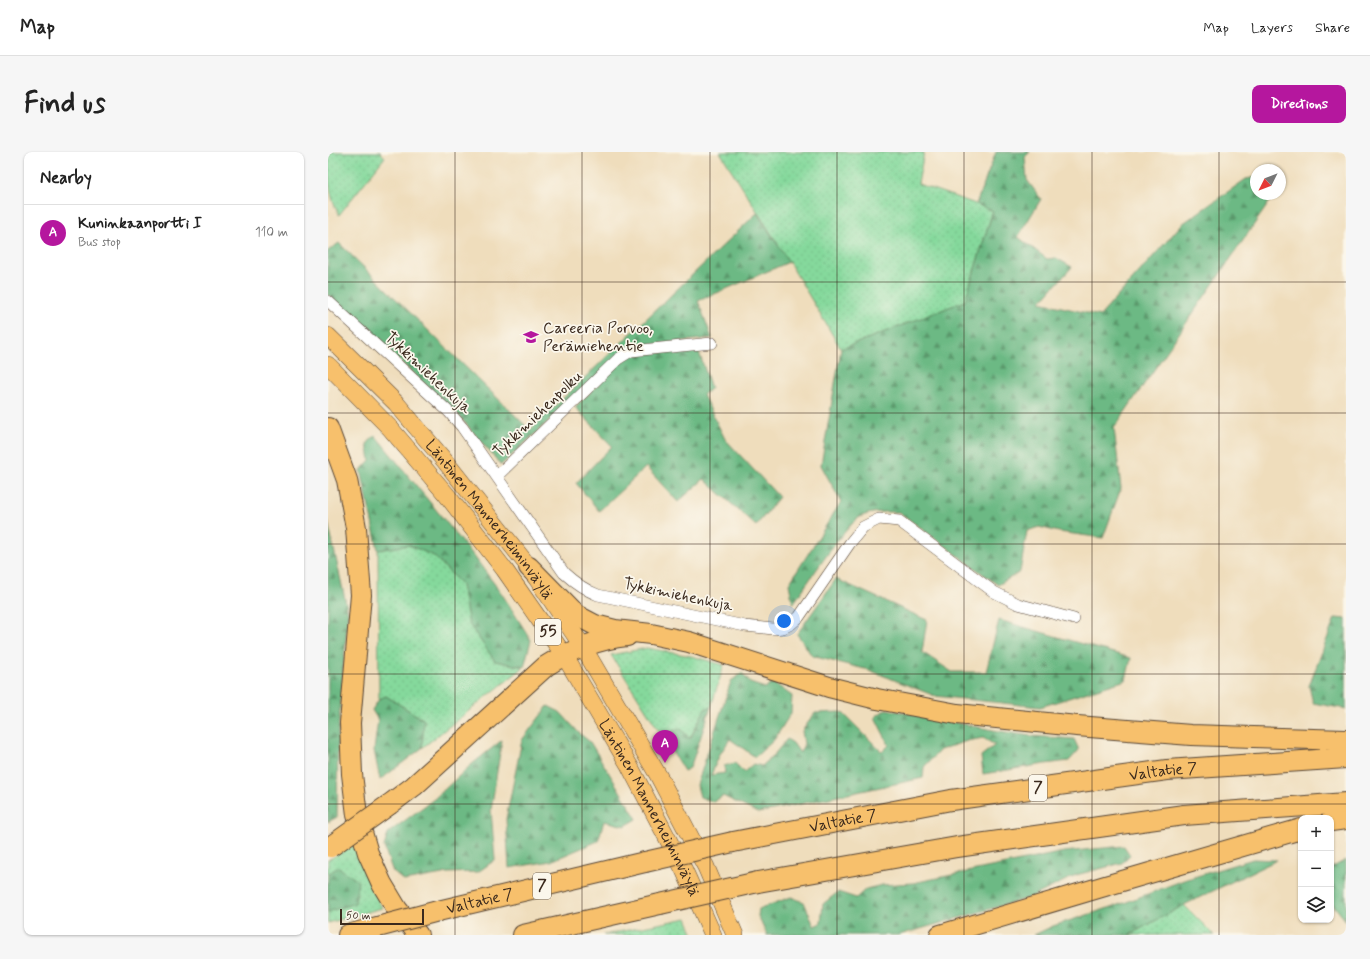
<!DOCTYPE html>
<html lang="en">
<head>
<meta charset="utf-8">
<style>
  body { margin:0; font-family:Mynerve,sans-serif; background:#f6f6f6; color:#222 }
  .controls { position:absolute; right:12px; bottom:12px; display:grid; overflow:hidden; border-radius:8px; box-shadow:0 1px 3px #0004 }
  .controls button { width:36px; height:36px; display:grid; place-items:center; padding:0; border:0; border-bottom:1px solid #e0e0e0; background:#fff; color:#222; font:20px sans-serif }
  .compass { position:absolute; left:922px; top:12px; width:36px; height:36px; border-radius:50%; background:#fff; box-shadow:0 1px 3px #0004; rotate:228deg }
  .scale { position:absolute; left:12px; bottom:10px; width:84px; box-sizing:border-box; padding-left:4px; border:2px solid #3b2a1e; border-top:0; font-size:11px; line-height:14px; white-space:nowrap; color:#3b2a1e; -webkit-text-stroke:3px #fbf7ec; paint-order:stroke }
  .you { position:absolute; left:456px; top:469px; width:14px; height:14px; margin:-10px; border:3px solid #fff; border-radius:50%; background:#1a73e8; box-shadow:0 0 0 6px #1a73e833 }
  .badge { display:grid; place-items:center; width:26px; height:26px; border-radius:50%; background:#b5179e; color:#fff; font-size:13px; font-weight:700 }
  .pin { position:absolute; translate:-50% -33px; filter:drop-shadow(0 1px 2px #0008) }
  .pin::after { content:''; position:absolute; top:21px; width:14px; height:12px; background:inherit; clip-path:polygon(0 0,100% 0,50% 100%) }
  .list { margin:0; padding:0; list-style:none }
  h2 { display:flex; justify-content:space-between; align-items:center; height:52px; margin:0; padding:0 16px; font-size:17px }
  h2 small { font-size:13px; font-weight:400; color:#767676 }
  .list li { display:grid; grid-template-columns:26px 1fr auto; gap:12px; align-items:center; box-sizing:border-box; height:56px; padding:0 16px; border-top:1px solid #e0e0e0 }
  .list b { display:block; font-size:15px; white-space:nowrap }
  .list p { margin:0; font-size:13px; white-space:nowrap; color:#767676 }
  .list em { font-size:13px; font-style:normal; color:#767676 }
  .icon { flex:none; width:22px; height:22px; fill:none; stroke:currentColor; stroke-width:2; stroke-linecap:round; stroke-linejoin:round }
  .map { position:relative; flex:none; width:1018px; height:783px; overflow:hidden; border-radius:8px }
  header { display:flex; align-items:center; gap:24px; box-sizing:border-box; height:56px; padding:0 20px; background:#fff; border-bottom:1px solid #e0e0e0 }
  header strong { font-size:19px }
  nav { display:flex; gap:22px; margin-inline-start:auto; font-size:14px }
  .intro { display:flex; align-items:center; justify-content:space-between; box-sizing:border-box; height:96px; padding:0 24px }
  h1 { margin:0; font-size:28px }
  .button { padding:10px 18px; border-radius:8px; background:#b5179e; color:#fff; font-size:14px; font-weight:700 }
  main { display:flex; gap:24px; padding:0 24px }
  aside { flex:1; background:#fff; border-radius:8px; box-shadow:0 1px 3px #0004 }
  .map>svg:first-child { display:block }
</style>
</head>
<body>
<header>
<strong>Map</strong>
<nav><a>Map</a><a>Layers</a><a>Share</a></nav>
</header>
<div class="intro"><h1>Find us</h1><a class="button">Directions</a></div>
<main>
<aside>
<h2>Nearby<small></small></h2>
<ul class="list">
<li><span class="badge">A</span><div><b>Kuninkaanportti I</b><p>Bus stop</p></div><em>110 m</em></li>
</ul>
</aside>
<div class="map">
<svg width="1018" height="783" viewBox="0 0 1018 783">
  <defs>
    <pattern id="grass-dots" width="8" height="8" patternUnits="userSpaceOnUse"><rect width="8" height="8" fill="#85d99c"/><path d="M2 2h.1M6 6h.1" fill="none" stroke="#74ba86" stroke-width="1.8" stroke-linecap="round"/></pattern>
    <pattern id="forest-firs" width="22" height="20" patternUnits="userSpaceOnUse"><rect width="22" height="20" fill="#6cb984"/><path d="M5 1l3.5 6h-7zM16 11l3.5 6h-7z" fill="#5a976b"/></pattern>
  </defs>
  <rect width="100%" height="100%" fill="#fbf7ec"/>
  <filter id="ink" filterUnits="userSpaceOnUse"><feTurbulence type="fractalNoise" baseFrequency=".025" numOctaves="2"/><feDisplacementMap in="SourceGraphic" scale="8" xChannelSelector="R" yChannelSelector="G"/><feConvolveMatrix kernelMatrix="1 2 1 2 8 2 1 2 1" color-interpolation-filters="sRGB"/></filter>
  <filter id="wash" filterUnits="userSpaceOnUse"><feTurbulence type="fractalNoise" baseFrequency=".012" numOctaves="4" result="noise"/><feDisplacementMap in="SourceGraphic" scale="16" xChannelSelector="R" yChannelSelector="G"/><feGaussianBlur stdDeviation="0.9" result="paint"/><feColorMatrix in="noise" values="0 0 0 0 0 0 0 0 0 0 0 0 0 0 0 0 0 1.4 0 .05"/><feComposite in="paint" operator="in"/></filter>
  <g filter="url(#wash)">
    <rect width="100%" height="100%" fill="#efddbc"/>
    <g fill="url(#grass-dots)" stroke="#60825d">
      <path d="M1,0H52L57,5L11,63C0,44 0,21 1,0Z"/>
      <path d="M392,0H596L590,32L665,58L637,149L513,197L461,110Z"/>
      <path d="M81,393L106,404L134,433L141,472L167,509L196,515L94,596L96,568L58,544L51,547L50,398Z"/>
      <path d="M319,496L363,504L396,513L383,555L377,557L361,588L346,578L337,588L283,503Z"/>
      <path d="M28,691L40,728L54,756L0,771V708Z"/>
      <path d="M856,753L886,783H801Z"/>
      <path d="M359,766L366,783H276Z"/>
    </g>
    <g fill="url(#forest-firs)" stroke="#547251">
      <path d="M668,0H702L697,5L699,28L713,47L690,85L719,107L728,106L744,115L712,150L772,164L854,72L918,27L928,25V42H947L786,276L793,336L775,386L731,380L711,375L699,379L692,420L670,433L571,360C558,360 546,359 534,364C519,370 477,435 465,452L461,432L513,350L493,313L513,197L637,149L665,59L648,52Z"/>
      <path d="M429,61L461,110L370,149L384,186L301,195L173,313L132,265L0,143V99L11,91L202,278Z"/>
      <path d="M370,197L383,236L375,243L397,287L451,345L428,374L376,327L350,350L318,315L271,359L248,331L284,294L247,255L293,210L304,203Z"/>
      <path d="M47,283L145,403L174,442L203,488L196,515L167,509L141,472L134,433L106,404L81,393L50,398L33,318L42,308L39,292Z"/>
      <path d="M0,370L20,461L10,581L9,665L0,670Z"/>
      <path d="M508,427L599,468L594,500L624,520H658L671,468L803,506L798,528L712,555L607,544L541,518L484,504L469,482Z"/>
      <path d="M1007,466L1018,467V557L985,551L981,534Z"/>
      <path d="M414,521L422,531L437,536L446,531L464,544L463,561L446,588L427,605L402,587L392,602L383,623L397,621L396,614L407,611L416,620L425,612L434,614L444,605L459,587L465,591L472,601L476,592L474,579L487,561L514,560L554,600L561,593L547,565L558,557L665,578L702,584L746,587L751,598L741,609L717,612L655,622L653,604L667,593L655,586L639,589L612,598L596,615L595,626L430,661L395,644L385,650L372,645L369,633L403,529Z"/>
      <path d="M58,544L96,568L94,596L52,628L46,598L50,568L44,558L51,547Z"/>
      <path d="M220,554L232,560L251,581L262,590L309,667L297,674L276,669L270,689L223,709L181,716L178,667L194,588Z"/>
      <path d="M383,555L362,616L356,619L337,588L346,578L353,577L362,587L377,557Z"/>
      <path d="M174,588L163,658L167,708L150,720L120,721L76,729L65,720L56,695L60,681L106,647L143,613Z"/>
      <path d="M796,694L802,703L794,711L748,723L704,745L571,783H439L430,764L431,757L463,745L476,750L486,774L493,771L495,752L510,740L528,746L538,737L554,733L585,731L736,700Z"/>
      <path d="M925,707L949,708L860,751L801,783H706L725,774L796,751L856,728Z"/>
      <path d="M1018,708V769L1003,750V716Z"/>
      <path d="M10,715L30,729L27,751L0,760V722Z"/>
    </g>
  </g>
  <g filter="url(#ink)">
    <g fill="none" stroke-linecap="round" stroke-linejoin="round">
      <g stroke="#564536" stroke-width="12">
        <g id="street">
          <path d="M0,149L121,260L134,275L236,421C247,431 257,438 270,443L417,474L445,477L455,476L463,472L471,465L522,391L535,375L551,367L571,369L666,440L690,452L746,467"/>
          <path d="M169,324L290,207L303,199L384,191"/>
        </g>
      </g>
      <g stroke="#564536" stroke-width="18">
        <g id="primary">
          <path id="s1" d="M0,184L68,251L116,308L201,415L255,495L330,623L378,715L407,783"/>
          <path id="s2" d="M0,213L62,276L118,342L176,417L236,503L301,613L356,718L385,783"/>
        </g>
      </g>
      <g stroke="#564536" stroke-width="22">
        <g id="highway">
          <path d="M0,276L19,328L28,376L33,443L22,571L24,622L29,663L40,701L54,732L69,757L90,783"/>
          <path d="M201,415L248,463L267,473L287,478L323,482L361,490L501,535L549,547L629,562L749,574L863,583L1018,588"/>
          <path d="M62,652L86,634L218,514C243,498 270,487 299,484"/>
          <path d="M1003,669L1018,667"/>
          <path id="s3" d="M405,690L623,648L839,618L1018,606"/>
          <path d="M430,730L629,695L856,663L1018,651"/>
          <path id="s4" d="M110,759L317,710"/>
          <path d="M20,783L42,777"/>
          <path d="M195,783L332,752"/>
          <path d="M612,783L777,734L973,677"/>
        </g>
      </g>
      <use href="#street" stroke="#fff" stroke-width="11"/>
      <use href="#primary" stroke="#f7c06c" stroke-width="17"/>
      <use href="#highway" stroke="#f7c06c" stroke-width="20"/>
      <g stroke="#564536" stroke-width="22" stroke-linecap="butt">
        <g id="highway-bridge">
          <path d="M2,695L62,652"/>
          <path d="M317,710L405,690"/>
          <path d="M332,752L430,730"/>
          <path d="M42,777L110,759"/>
        </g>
      </g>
      <use href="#highway-bridge" stroke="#f7c06c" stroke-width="20"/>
    </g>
  </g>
  <path fill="none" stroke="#3b2a1e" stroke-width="1" stroke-opacity="0.55" d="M127,0V783M254,0V783M382,0V783M509,0V783M636,0V783M764,0V783M891,0V783M0,130H1018M0,261H1018M0,392H1018M0,522H1018M0,652H1018"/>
  <defs>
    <g id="school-bare" transform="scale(1.2)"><path d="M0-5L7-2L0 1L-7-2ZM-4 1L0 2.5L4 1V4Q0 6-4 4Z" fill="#b5179e" stroke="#fbf7ec" stroke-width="2.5" paint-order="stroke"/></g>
  </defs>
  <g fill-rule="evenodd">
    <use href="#school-bare" x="203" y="185"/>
  </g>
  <g text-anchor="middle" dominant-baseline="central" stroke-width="3.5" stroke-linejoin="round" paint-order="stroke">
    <g fill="#fbf7ec" stroke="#75685c" stroke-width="1">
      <rect x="207" y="467" width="26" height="26" rx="3"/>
      <rect x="701" y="623" width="18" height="26" rx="3"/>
      <rect x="205" y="721" width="18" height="26" rx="3"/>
    </g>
    <g font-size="15" font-weight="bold" fill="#3b2a1e">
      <text x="220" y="480">55</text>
      <text x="710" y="636">7</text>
      <text x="214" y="734">7</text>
    </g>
    <g font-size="16" fill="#3b2a1e" stroke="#fbf7ec" text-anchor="start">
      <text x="215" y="176">Careeria Porvoo,<tspan x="215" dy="18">Perämiehentie</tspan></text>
    </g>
    <g font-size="16" fill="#3b2a1e" stroke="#fbf7ec">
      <text transform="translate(100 221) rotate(43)">Tykkimiehenkuja</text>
      <text transform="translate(210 262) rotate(-44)">Tykkimiehenpolku</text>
      <text stroke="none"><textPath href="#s1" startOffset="245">Läntinen Mannerheiminväylä</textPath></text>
      <text transform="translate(350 443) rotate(12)">Tykkimiehenkuja</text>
      <text stroke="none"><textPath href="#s3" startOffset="436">Valtatie 7</textPath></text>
      <text stroke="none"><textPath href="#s2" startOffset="550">Läntinen Mannerheiminväylä</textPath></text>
      <text stroke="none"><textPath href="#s3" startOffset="112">Valtatie 7</textPath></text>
      <text stroke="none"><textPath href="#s4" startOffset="43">Valtatie 7</textPath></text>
    </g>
  </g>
</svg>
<div class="controls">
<button>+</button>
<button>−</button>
<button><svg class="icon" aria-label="layers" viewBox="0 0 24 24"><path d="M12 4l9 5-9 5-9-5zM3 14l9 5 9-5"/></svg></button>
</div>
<svg class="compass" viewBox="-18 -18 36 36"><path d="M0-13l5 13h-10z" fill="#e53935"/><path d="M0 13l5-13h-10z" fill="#767676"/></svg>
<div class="scale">50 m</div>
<div class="you"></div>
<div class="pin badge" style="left:337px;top:611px">A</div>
</div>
</main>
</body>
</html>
